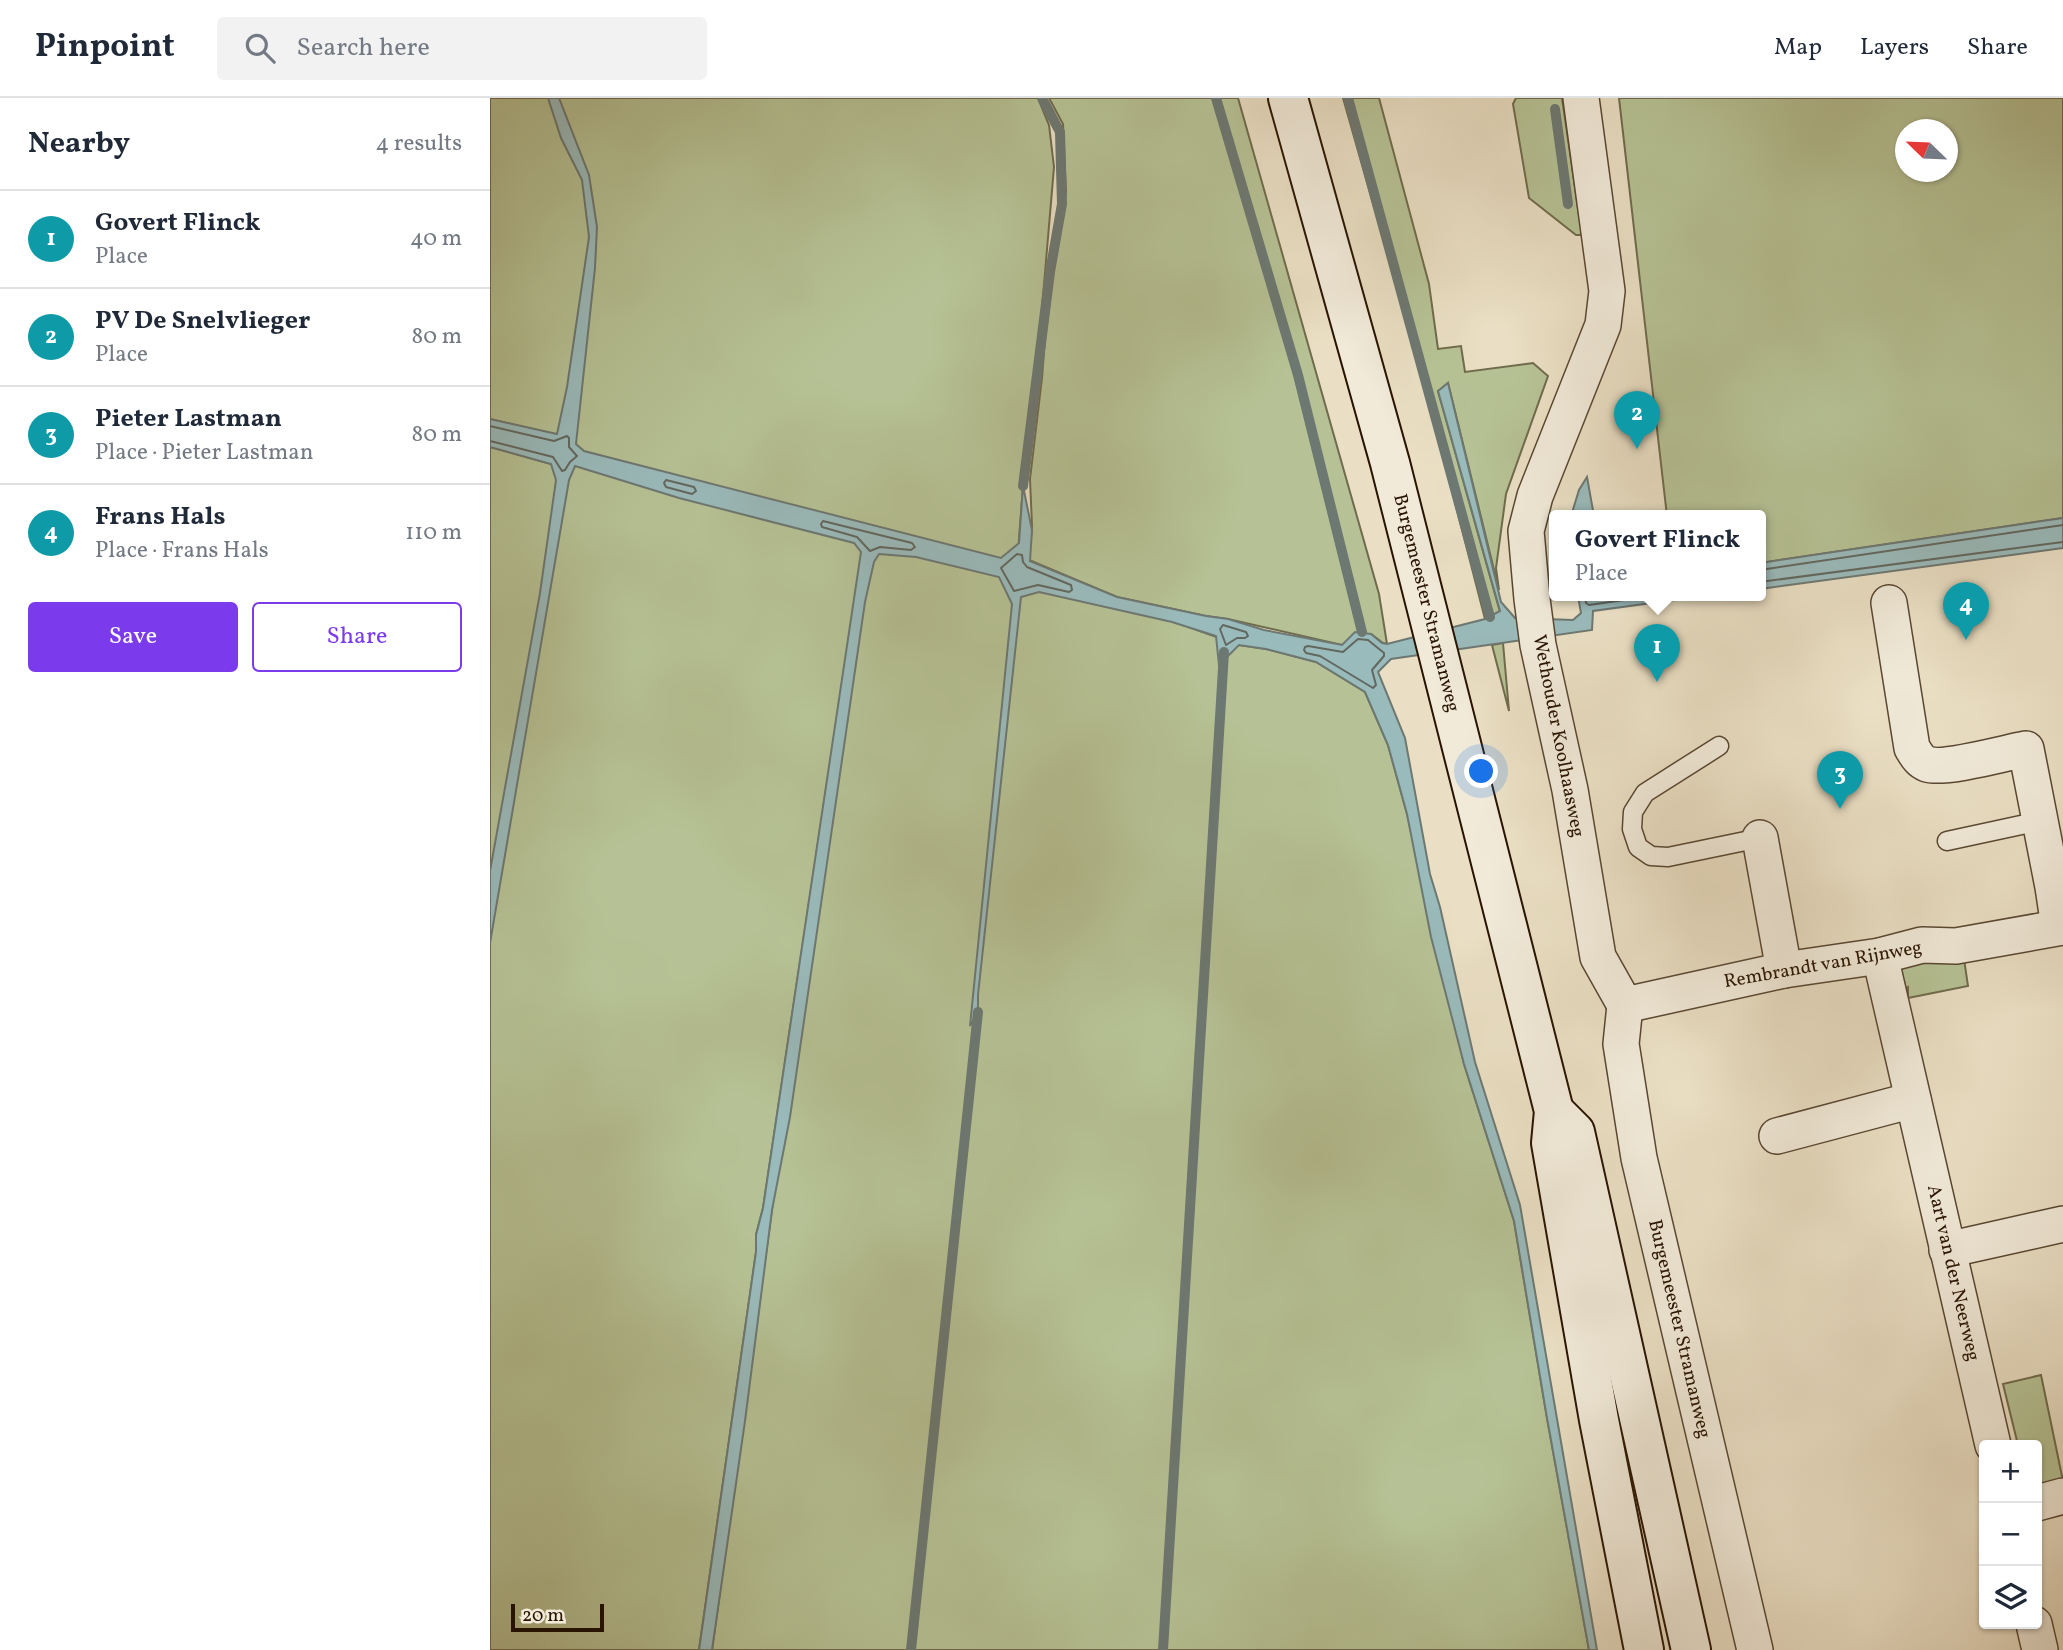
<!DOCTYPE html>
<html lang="en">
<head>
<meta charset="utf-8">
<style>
  body { margin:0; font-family:Vollkorn,serif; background:#f2f2f3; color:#1f2937 }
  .controls { position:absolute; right:21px; bottom:21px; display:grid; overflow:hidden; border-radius:7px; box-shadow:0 2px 5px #0004 }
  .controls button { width:63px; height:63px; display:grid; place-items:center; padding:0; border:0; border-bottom:2px solid #e0e1e3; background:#fff; color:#1f2937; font:35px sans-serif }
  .compass { position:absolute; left:1405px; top:21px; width:63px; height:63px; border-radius:50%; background:#fff; box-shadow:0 2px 5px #0004; rotate:293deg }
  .scale { position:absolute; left:21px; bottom:18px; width:93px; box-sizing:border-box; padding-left:7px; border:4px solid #291402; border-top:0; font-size:19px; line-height:24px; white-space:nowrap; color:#291402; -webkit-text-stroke:5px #f1ead9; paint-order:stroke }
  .you { position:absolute; left:992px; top:674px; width:24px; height:24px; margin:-18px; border:5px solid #fff; border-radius:50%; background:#1a73e8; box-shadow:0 0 0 10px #1a73e833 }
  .badge { display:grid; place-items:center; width:46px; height:46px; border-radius:50%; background:#7c3aed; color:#fff; font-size:23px; font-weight:700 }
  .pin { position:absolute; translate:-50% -58px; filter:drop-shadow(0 2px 4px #0008) }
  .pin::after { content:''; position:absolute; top:37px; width:24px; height:21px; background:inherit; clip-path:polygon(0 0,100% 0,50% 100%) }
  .popup { position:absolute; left:1059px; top:412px; width:217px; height:91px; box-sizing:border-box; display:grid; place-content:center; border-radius:7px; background:#fff; filter:drop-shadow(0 2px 5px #0005); font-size:23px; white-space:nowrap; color:#747a83 }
  .popup b { font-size:26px; color:#1f2937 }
  .popup::after { content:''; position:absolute; left:50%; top:100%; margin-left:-14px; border:14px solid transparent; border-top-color:#fff }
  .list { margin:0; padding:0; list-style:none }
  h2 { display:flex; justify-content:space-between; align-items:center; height:91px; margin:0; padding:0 28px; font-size:30px }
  h2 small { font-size:23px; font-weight:400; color:#747a83 }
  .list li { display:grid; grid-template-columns:46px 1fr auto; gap:21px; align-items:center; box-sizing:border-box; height:98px; padding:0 28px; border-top:2px solid #e0e1e3 }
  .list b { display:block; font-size:26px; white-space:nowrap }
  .list p { margin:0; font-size:23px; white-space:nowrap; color:#747a83 }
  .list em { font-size:23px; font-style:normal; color:#747a83 }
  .actions { display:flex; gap:14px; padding:21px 28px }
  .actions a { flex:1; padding:16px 0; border:2px solid #7c3aed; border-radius:7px; text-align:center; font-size:24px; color:#7c3aed }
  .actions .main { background:#7c3aed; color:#fff }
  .icon { flex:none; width:38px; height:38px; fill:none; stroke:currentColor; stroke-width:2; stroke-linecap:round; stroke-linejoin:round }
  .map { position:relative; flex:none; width:1573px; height:1552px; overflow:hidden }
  header { display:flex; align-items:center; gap:42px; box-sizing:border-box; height:98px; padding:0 35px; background:#fff; border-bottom:2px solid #e0e1e3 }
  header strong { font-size:33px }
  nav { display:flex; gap:38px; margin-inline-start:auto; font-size:24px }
  .search { width:490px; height:63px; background:#f2f2f3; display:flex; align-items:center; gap:18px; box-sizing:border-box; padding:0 24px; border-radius:7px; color:#747a83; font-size:26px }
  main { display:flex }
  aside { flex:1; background:#fff }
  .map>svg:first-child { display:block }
</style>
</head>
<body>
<header>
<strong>Pinpoint</strong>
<div class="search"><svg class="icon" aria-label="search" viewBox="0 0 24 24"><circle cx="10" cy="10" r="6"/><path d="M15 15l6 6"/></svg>Search here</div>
<nav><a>Map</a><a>Layers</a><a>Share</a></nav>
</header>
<main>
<aside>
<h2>Nearby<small>4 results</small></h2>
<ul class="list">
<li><span class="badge" style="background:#0f9aa8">1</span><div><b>Govert Flinck</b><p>Place</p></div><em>40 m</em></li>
<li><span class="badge" style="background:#0f9aa8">2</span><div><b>PV De Snelvlieger</b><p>Place</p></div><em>80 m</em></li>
<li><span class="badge" style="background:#0f9aa8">3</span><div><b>Pieter Lastman</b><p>Place · Pieter Lastman</p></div><em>80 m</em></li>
<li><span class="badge" style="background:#0f9aa8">4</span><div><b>Frans Hals</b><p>Place · Frans Hals</p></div><em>110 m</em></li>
</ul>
<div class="actions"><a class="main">Save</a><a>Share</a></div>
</aside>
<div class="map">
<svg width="1573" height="1552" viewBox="0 0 1573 1552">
  <rect width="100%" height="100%" fill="#eadfc4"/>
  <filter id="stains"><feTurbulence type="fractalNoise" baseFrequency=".00286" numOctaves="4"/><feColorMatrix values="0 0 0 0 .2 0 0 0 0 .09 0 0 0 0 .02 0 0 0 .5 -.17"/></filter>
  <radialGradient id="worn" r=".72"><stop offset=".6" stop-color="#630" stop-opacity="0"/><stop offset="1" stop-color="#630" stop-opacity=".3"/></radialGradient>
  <g fill="#b6c295" stroke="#706b4c" stroke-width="2" fill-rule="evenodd">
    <path d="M0,0H548L559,27L564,69L542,328L533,388L527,468L749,547L776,551L826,564L875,594L898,647L917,716L974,966L1024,1123L1057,1320L1099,1552H222C272,1202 317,850 365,499L273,1110L266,1137V1154L209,1552H0V349L61,366L66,337L0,321Z"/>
    <path d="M559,0H748L889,496L897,546L893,545L881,536L852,547L738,521L716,518L627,499L539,462L542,428L540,381L552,280L559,189L576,94L573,26Z"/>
    <path d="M853,0H889L939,186L948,251L971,248L975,274L1043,265L1058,278L1016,396L1006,470L1009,492L958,285L948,293L1010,514L995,521L935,288Z"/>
    <path d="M1026,0H1072L1092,137H1086L1039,100L1023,6Z"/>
    <path d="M1129,0H1573V420L1270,465V418H1177ZM1416,32H1458V74H1416Z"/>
    <path d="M1013,545L1019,613L1002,547Z"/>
    <path d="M1474,861L1478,888L1418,900V889L1408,893L1410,870L1425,862Z"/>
    <path d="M1551,1277L1573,1383L1552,1390L1547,1373V1347H1528L1513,1286Z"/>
  </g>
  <g fill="#9abbbc" stroke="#6d7872" stroke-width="2">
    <path d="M58,0H69L99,77L107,129L105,170L86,346L94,353L511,460L529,445L533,388L542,432L540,463L627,499L716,518L738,521L774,532L852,547L865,534L881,536L892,545L897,546L995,521L1010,513L948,293L958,285L1011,504L1025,520L1083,522L1091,515L1088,498H1214L1103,513L1102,532L901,561L888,574L915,640L940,776L950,809L985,964L1030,1107L1107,1552H1099L1057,1320L1024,1123L974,966L941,839L917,716L898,647L875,594L826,564L776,551L749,547L729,567L726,538L682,524L549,494L531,499L488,897V914L480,928L522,506L509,479L426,459L389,456L384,464L375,504L300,1019L282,1112L255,1323L222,1552H209L266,1154V1137L273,1110L371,454L364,445L189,400L85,368L79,382L0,845V773L50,495L66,382L61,366L0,349V321L67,336L77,289L99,139L92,82L71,40Z"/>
    <path d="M1097,379L1104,418H1081L1089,392Z"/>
    <path d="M1573,420V450L1270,491V465Z"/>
  </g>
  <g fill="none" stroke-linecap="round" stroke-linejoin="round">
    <g stroke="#62685f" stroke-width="2">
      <path d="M0,328L64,343L77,338L79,340V349L87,358L80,364L75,372L72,373L63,359L0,343"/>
      <path d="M176,382L204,389L206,393L202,396L176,389L174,385Z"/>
      <path d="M333,423L422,445L425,449L421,452L390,449L380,453L367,439L332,429L331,426Z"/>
      <path d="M527,456L532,457L533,464L537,469L581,487L582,492L579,494L548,487L524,493L511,470Z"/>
      <path d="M1270,472L1573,427"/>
      <path d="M1270,484L1573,444"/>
      <path d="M1095,498L1096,505L1099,507L1162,498"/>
      <path d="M733,527L756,534L758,538L755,540H747L736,547L730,531Z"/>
      <path d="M868,541L878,542L894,555V558L882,572L886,587L883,590L830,558L816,555L814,552L815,549L818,548L853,554Z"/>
    </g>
    <g stroke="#6d7872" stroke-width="10">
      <path d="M726,0L808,277L872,534"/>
      <path d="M858,0L1000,519"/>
      <path d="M1065,11L1078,106"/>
      <path d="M533,388L560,174L572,106L570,34L552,0"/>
      <path d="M421,1552L488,914"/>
      <path d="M673,1552L734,554"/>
    </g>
    <g stroke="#594732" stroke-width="21">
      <g id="service">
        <path d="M1229,648L1155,695L1143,714L1142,731L1148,749L1161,758L1178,759L1270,740"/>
        <path d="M1457,743L1550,723"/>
      </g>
    </g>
    <g stroke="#594732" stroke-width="38">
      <g id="minor">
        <path d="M1091,0L1117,193L1113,227L1045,398L1036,433L1042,501L1048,547L1080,692L1108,859L1135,907"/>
        <path d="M1399,505L1422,650C1426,656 1429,663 1437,666C1454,672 1515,655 1536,651L1563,789L1569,829"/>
        <path d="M1270,740L1294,872"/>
        <path d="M1390,858L1503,1347"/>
        <path d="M1135,907L1131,946L1149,1060L1265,1552"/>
        <path d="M1135,907L1294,872L1390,858L1432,847L1466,848L1573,829"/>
        <path d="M1287,1038L1423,1002"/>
        <path d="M1457,1152L1573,1126"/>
        <path d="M1547,1405L1573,1398"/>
        <path d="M1544,1526L1550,1552"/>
      </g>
    </g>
    <g stroke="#291402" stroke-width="42">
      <g id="secondary">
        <path d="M798,0L900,365L1064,1013L1061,1045L1109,1322L1154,1552"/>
        <path d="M1065,1014L1085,1034L1201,1552"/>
      </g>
    </g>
    <use href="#service" stroke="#f1ead9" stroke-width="18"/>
    <use href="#minor" stroke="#f1ead9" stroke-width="35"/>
    <use href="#secondary" stroke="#f1ead9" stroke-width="38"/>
  </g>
  <g text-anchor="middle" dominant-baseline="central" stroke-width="5" stroke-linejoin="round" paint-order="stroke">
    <g font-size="19" fill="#291402" stroke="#f1ead9">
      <text transform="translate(936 505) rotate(76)">Burgemeester Stramanweg</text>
      <text transform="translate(1068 638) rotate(79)">Wethouder Koolhaasweg</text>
      <text transform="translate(1333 867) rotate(-10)">Rembrandt van Rijnweg</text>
      <text transform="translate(1463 1175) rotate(77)">Aart van der Neerweg</text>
      <text transform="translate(1189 1231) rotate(77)">Burgemeester Stramanweg</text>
    </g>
  </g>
  <rect width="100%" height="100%" filter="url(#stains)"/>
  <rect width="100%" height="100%" fill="url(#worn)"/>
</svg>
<div class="controls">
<button>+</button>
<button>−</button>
<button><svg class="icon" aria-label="layers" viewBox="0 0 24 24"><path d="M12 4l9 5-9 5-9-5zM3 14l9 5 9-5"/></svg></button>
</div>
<svg class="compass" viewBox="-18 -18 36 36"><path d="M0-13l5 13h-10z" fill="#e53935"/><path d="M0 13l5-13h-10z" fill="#747a83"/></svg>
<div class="scale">20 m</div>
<div class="you"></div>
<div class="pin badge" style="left:1167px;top:584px;background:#0f9aa8">1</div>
<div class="popup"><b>Govert Flinck</b>Place</div>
<div class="pin badge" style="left:1147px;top:351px;background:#0f9aa8">2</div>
<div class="pin badge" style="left:1350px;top:711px;background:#0f9aa8">3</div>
<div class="pin badge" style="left:1476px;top:542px;background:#0f9aa8">4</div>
</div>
</main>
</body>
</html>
